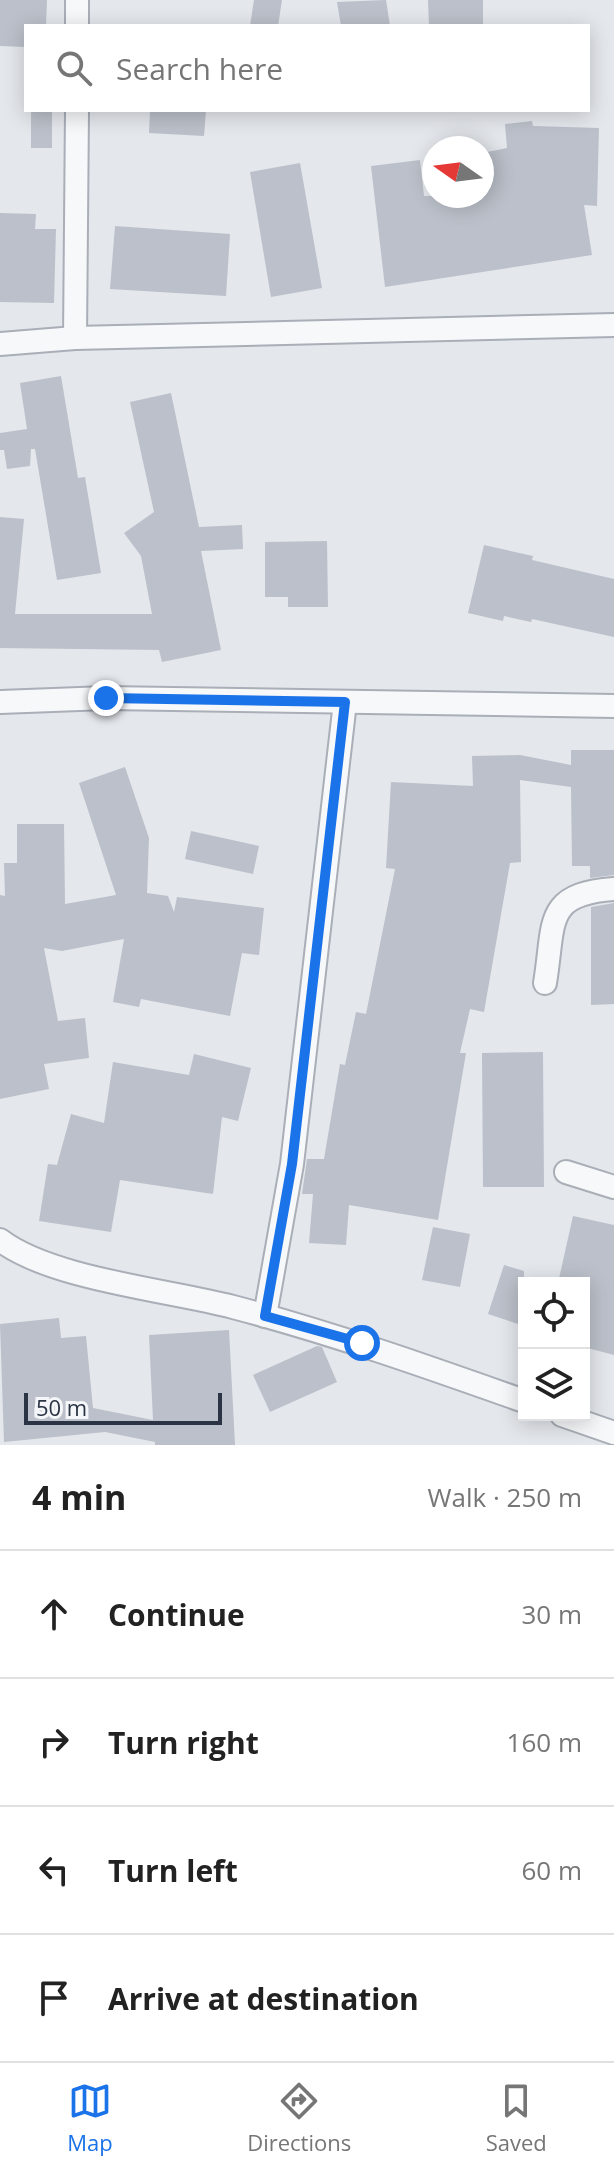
<!DOCTYPE html>
<html lang="en">
<head>
<meta charset="utf-8">
<style>
  body { margin:0; font-family:"Open Sans",sans-serif; background:#f2f2f2; color:#222 }
  .controls { position:absolute; right:24px; bottom:24px; display:grid; overflow:hidden; border-radius:0px; box-shadow:0 4px 20px #0003 }
  .controls button { width:72px; height:72px; display:grid; place-items:center; padding:0; border:0; border-bottom:2px solid #e0e0e0; background:#fff; color:#222; font:40px sans-serif }
  .compass { position:absolute; left:422px; top:136px; width:72px; height:72px; border-radius:50%; background:#fff; box-shadow:0 4px 20px #0003; rotate:284deg }
  .scale { position:absolute; left:24px; bottom:20px; width:198px; box-sizing:border-box; padding-left:8px; border:4px solid #2b3445; border-top:0; font-size:22px; line-height:28px; white-space:nowrap; color:#2b3445; -webkit-text-stroke:6px #f4f6f9; paint-order:stroke }
  .stop { position:absolute; width:24px; height:24px; margin:-18px; border:6px solid #1a73e8; border-radius:50%; background:#fff }
  .stop.end { background:#1a73e8; border-color:#fff; box-shadow:0 2px 8px #0008 }
  .list { margin:0; padding:0; list-style:none }
  h2 { display:flex; justify-content:space-between; align-items:center; height:104px; margin:0; padding:0 32px; font-size:34px }
  h2 small { font-size:26px; font-weight:400; color:#767676 }
  .list li { display:grid; grid-template-columns:52px 1fr auto; gap:24px; align-items:center; box-sizing:border-box; height:128px; padding:0 32px; border-top:2px solid #e0e0e0 }
  .list b { display:block; font-size:30px; white-space:nowrap }
  .list em { font-size:26px; font-style:normal; color:#767676 }
  .icon { flex:none; width:44px; height:44px; fill:none; stroke:currentColor; stroke-width:2; stroke-linecap:round; stroke-linejoin:round }
  .map { position:relative; flex:none; width:614px; height:1445px; overflow:hidden }
  .search { position:absolute; background:#fff; box-shadow:0 4px 20px #0003; left:24px; right:24px; top:24px; height:88px; display:flex; align-items:center; gap:20px; box-sizing:border-box; padding:0 28px; border-radius:0px; color:#767676; font-size:30px }
  .sheet { height:616px; background:#fff }
  nav { display:flex; justify-content:space-around; align-items:center; box-sizing:border-box; height:112px; border-top:2px solid #e0e0e0; background:#fff; font-size:22px; color:#767676 }
  nav a { display:grid; justify-items:center; gap:4px }
  nav .on { color:#1a73e8 }
  .map>svg:first-child { display:block }
</style>
</head>
<body>
<div class="map">
<svg width="614" height="1445" viewBox="0 0 614 1445">
  <rect width="100%" height="100%" fill="#e4e7ec"/>
  <g fill="#bbc0ca">
    <path d="M0,0H47L46,26H26V47L0,46Z"/>
    <path d="M254,0H282L278,26H250Z"/>
    <path d="M386,0L390,26H341L337,2Z"/>
    <path d="M428,0H483V26H429Z"/>
    <rect x="31" y="110" width="21" height="38"/>
    <path d="M150,110H206L204,136L149,133Z"/>
    <path d="M532,121L533,126L599,128L597,206L584,205L592,255L385,287L371,166L420,160L424,196H482V153L507,148L505,124Z"/>
    <path d="M300,163L322,288L271,297L250,172Z"/>
    <path d="M0,213L36,214L35,229H56L54,303L0,302Z"/>
    <path d="M115,226L230,234L226,296L110,289Z"/>
    <path d="M61,376L78,478L85,477L101,573L57,580L35,449H31L30,466L7,469L4,450H0V433L27,429L20,383Z"/>
    <path d="M171,393L199,527L242,525L243,549L201,551L221,650L162,662L159,650L0,648V517L24,519L15,614H152L141,556L124,533L154,512L130,402Z"/>
    <path d="M327,541L328,607H288V597H265V542Z"/>
    <path d="M484,545L533,556L532,560L614,579V637L532,619L531,622L504,616L503,621L468,613Z"/>
    <path d="M571,750H614V875L590,878V866H572L571,787L520,780L521,862L510,863L484,1012L470,1009L460,1053H466L438,1220L349,1205L346,1245L309,1243L313,1194H302L307,1159H324L340,1064L345,1065L356,1012L366,1014L395,869L386,868L391,782L473,786L472,756L520,755L571,765Z"/>
    <path d="M125,767L149,838L147,893L168,896L174,912L177,897L264,908L259,955L242,953L230,1016L141,999L139,1007L113,1002L124,939L62,951L44,948L58,1021L85,1018L89,1058L44,1064L49,1089L0,1099V895L5,896L4,863H17V824H64L65,904L116,895L79,783Z"/>
    <path d="M191,831L259,846L253,874L185,859Z"/>
    <path d="M614,903V1004L591,1005V907Z"/>
    <path d="M543,1052L544,1187H483L482,1053Z"/>
    <path d="M194,1054L251,1068L238,1121L222,1117L213,1194L120,1180L111,1232L39,1221L48,1164L57,1165L71,1114L104,1123L113,1062L189,1075Z"/>
    <path d="M573,1216L614,1225V1355L584,1347V1283H558Z"/>
    <path d="M433,1227L470,1234L460,1287L422,1280Z"/>
    <path d="M504,1265L524,1271V1326L488,1314Z"/>
    <path d="M59,1318L61,1338L86,1336L93,1408L153,1420L149,1335L229,1330L235,1445H155V1442L105,1432L4,1442L0,1324Z"/>
    <path d="M317,1346L322,1347L337,1382L270,1412L253,1375Z"/>
  </g>
  <g fill="none" stroke-linecap="round" stroke-linejoin="round">
    <g stroke="#a9aeb7" stroke-width="26">
      <g id="minor">
        <path d="M77,26V0"/>
        <path d="M75,338L77,110"/>
        <path d="M0,344L75,338L614,325"/>
        <path d="M0,702L106,698L614,706"/>
        <path d="M545,983C555,923 543,894 614,889"/>
        <path d="M566,1172L614,1187"/>
        <path d="M0,1240C51,1279 168,1290 233,1307C332,1333 428,1367 524,1401"/>
        <path d="M265,1316L292,1164L345,702"/>
        <path d="M562,1415L614,1433"/>
      </g>
    </g>
    <use href="#minor" stroke="#f7f8fa" stroke-width="22"/>
  </g>
  <g fill="none" stroke-linecap="round" stroke-linejoin="round">
    <path stroke="#1a73e8" stroke-width="10" d="M106,698L345,702L292,1164L265,1316L362,1343"/>
  </g>
</svg>
<div class="controls">
<button><svg class="icon" aria-label="locate" viewBox="0 0 24 24"><circle cx="12" cy="12" r="6"/><path d="M12 2v4M12 18v4M2 12h4M18 12h4"/></svg></button>
<button><svg class="icon" aria-label="layers" viewBox="0 0 24 24"><path d="M12 4l9 5-9 5-9-5zM3 14l9 5 9-5"/></svg></button>
</div>
<svg class="compass" viewBox="-18 -18 36 36"><path d="M0-13l5 13h-10z" fill="#e53935"/><path d="M0 13l5-13h-10z" fill="#767676"/></svg>
<div class="scale">50 m</div>
<div class="stop" style="left:362px;top:1343px"></div>
<div class="stop end" style="left:106px;top:698px"></div>
<div class="search"><svg class="icon" aria-label="search" viewBox="0 0 24 24"><circle cx="10" cy="10" r="6"/><path d="M15 15l6 6"/></svg>Search here</div>
</div>
<section class="sheet">
<h2>4 min<small>Walk · 250 m</small></h2>
<ul class="list">
<li><svg class="icon" aria-label="ahead" viewBox="0 0 24 24"><path d="M12 20V5M6 11l6-6 6 6"/></svg><div><b>Continue</b></div><em>30 m</em></li>
<li><svg class="icon" aria-label="right" viewBox="0 0 24 24"><path d="M7 20v-9h11M14 6l5 5-5 5"/></svg><div><b>Turn right</b></div><em>160 m</em></li>
<li><svg class="icon" aria-label="left" viewBox="0 0 24 24"><path d="M17 20v-9H6M10 6l-5 5 5 5"/></svg><div><b>Turn left</b></div><em>60 m</em></li>
<li><svg class="icon" aria-label="arrive" viewBox="0 0 24 24"><path d="M6 21V4h12l-3 4 3 4H6"/></svg><div><b>Arrive at destination</b></div></li>
</ul>
</section>
<nav>
<a class="on"><svg class="icon" aria-label="map" viewBox="0 0 24 24"><path d="M3 6l6-2 6 2 6-2v14l-6 2-6-2-6 2zM9 4v14M15 6v14"/></svg>Map</a>
<a><svg class="icon" aria-label="directions" viewBox="0 0 24 24"><path d="M12 3l9 9-9 9-9-9zM9 14v-3h6M13 9l2 2-2 2"/></svg>Directions</a>
<a><svg class="icon" aria-label="saved" viewBox="0 0 24 24"><path d="M7 4h10v16l-5-4-5 4z"/></svg>Saved</a>
</nav>
</body>
</html>
